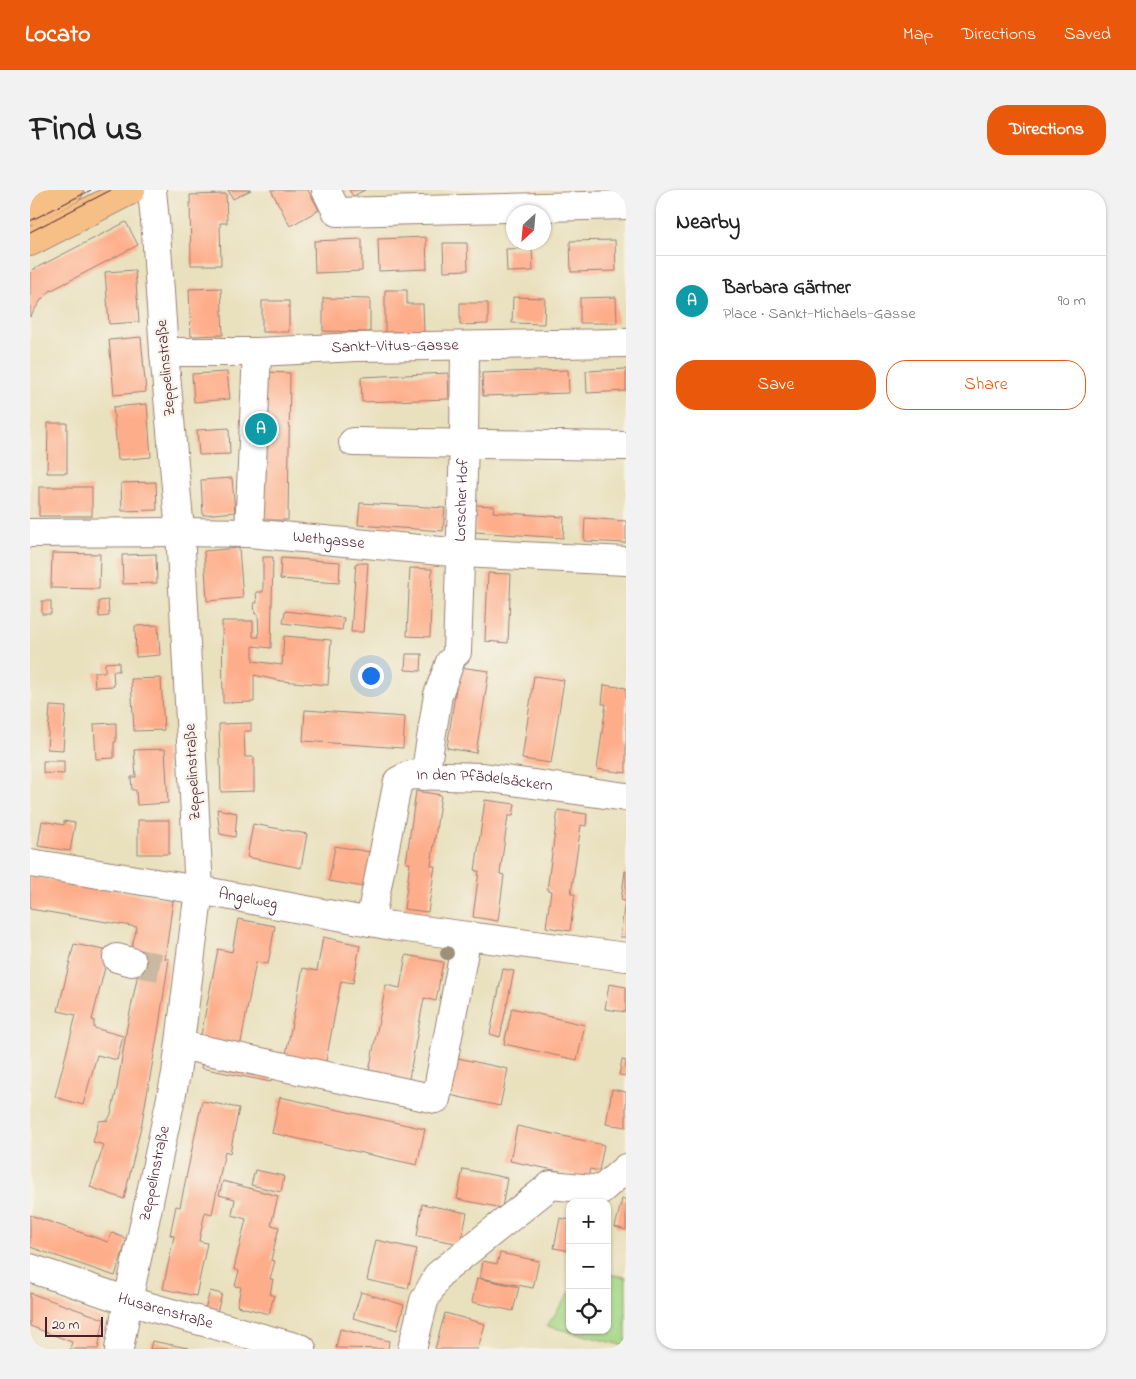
<!DOCTYPE html>
<html lang="en">
<head>
<meta charset="utf-8">
<style>
  body { margin:0; font-family:"Indie Flower",sans-serif; background:#f2f2f2; color:#222 }
  .controls { position:absolute; right:15px; bottom:15px; display:grid; overflow:hidden; border-radius:10px; box-shadow:0 1px 4px #0004 }
  .controls button { width:45px; height:45px; display:grid; place-items:center; padding:0; border:0; border-bottom:1px solid #e0e0e0; background:#fff; color:#222; font:25px sans-serif }
  .compass { position:absolute; left:476px; top:15px; width:45px; height:45px; border-radius:50%; background:#fff; box-shadow:0 1px 4px #0004; rotate:206deg }
  .scale { position:absolute; left:15px; bottom:12px; width:58px; box-sizing:border-box; padding-left:5px; border:2px solid #4a1f2b; border-top:0; font-size:14px; line-height:18px; white-space:nowrap; color:#4a1f2b; -webkit-text-stroke:4px #f7f3e8; paint-order:stroke }
  .you { position:absolute; left:340px; top:485px; width:18px; height:18px; margin:-12px; border:4px solid #fff; border-radius:50%; background:#1a73e8; box-shadow:0 0 0 8px #1a73e833 }
  .badge { display:grid; place-items:center; width:32px; height:32px; border-radius:50%; background:#ea580c; color:#fff; font-size:16px; font-weight:700 }
  .pin { position:absolute; translate:-50% -50%; border:2px solid #fff; box-shadow:0 1px 5px #0006 }
  .list { margin:0; padding:0; list-style:none }
  h2 { display:flex; justify-content:space-between; align-items:center; height:65px; margin:0; padding:0 20px; font-size:21px }
  h2 small { font-size:16px; font-weight:400; color:#767676 }
  .list li { display:grid; grid-template-columns:32px 1fr auto; gap:15px; align-items:center; box-sizing:border-box; height:90px; padding:0 20px; border-top:1px solid #e0e0e0 }
  .list b { display:block; font-size:19px; white-space:nowrap }
  .list p { margin:0; font-size:16px; white-space:nowrap; color:#767676 }
  .list em { font-size:16px; font-style:normal; color:#767676 }
  .actions { display:flex; gap:10px; padding:15px 20px }
  .actions a { flex:1; padding:11px 0; border:1px solid #ea580c; border-radius:20px; text-align:center; font-size:18px; color:#ea580c }
  .actions .main { background:#ea580c; color:#fff }
  .icon { flex:none; width:28px; height:28px; fill:none; stroke:currentColor; stroke-width:2; stroke-linecap:round; stroke-linejoin:round }
  .map { position:relative; flex:none; width:596px; height:1159px; overflow:hidden; border-radius:20px }
  header { display:flex; align-items:center; gap:30px; box-sizing:border-box; height:70px; padding:0 25px; background:#ea580c; color:#fff }
  header strong { font-size:24px }
  nav { display:flex; gap:28px; margin-inline-start:auto; font-size:18px }
  .intro { display:flex; align-items:center; justify-content:space-between; box-sizing:border-box; height:120px; padding:0 30px }
  h1 { margin:0; font-size:35px }
  .button { padding:12px 22px; border-radius:20px; background:#ea580c; color:#fff; font-size:18px; font-weight:700 }
  main { display:flex; gap:30px; padding:0 30px }
  aside { flex:1; background:#fff; border-radius:20px; box-shadow:0 1px 4px #0004 }
  .map>svg:first-child { display:block }
</style>
</head>
<body>
<header>
<strong>Locato</strong>
<nav><a>Map</a><a>Directions</a><a>Saved</a></nav>
</header>
<div class="intro"><h1>Find us</h1><a class="button">Directions</a></div>
<main>
<div class="map">
<svg width="596" height="1159" viewBox="0 0 596 1159">
  <rect width="100%" height="100%" fill="#f7f3e8"/>
  <filter id="ink" filterUnits="userSpaceOnUse"><feTurbulence type="fractalNoise" baseFrequency=".02" numOctaves="2"/><feDisplacementMap in="SourceGraphic" scale="10" xChannelSelector="R" yChannelSelector="G"/><feConvolveMatrix kernelMatrix="1 2 1 2 8 2 1 2 1" color-interpolation-filters="sRGB"/></filter>
  <filter id="wash" filterUnits="userSpaceOnUse"><feTurbulence type="fractalNoise" baseFrequency=".0096" numOctaves="4" result="noise"/><feDisplacementMap in="SourceGraphic" scale="20" xChannelSelector="R" yChannelSelector="G"/><feGaussianBlur stdDeviation="1.12" result="paint"/><feColorMatrix in="noise" values="0 0 0 0 0 0 0 0 0 0 0 0 0 0 0 0 0 1.4 0 .05"/><feComposite in="paint" operator="in"/></filter>
  <g filter="url(#wash)">
    <rect width="100%" height="100%" fill="#e9e0bd"/>
    <path fill="#a4d786" stroke="#777b58" d="M577,1084L596,1087V1156L517,1136L540,1102V1140H577Z"/>
    <g id="blocks">
      <g fill="#fead8a">
        <path d="M198,0H221L203,9Z"/>
        <path d="M241,0H278L289,20L260,36Z"/>
        <path d="M319,0H335L323,6Z"/>
        <path d="M196,4L197,33H190L191,75H161L160,5Z"/>
        <path d="M96,32L108,55L20,101L11,110L0,127V83L4,79Z"/>
        <path d="M396,47L397,79L349,81L348,49Z"/>
        <path d="M332,49V81L285,83L284,51Z"/>
        <path d="M585,50L586,81L541,82L540,51Z"/>
        <path d="M413,53H437L438,80L414,81Z"/>
        <path d="M502,58L503,81L477,82L476,59Z"/>
        <path d="M105,80L109,132L79,134L75,82Z"/>
        <path d="M191,98L193,145L161,146L159,99Z"/>
        <path d="M355,100H377V114H393L394,142H355Z"/>
        <path d="M483,107L515,108L514,134L482,133Z"/>
        <path d="M586,107L587,133H550V108Z"/>
        <path d="M293,108L340,109V142L293,141Z"/>
        <rect x="232" y="111" width="27" height="31"/>
        <path d="M430,113H458V134L430,135Z"/>
        <path d="M111,147L116,202L84,205L79,150Z"/>
        <path d="M596,179V201L557,203L556,181Z"/>
        <path d="M538,180L539,203L453,206L452,183Z"/>
        <path d="M197,182L200,209L164,212L162,184Z"/>
        <path d="M235,182L260,183L258,330H233Z"/>
        <path d="M418,183L419,209L332,212L331,187Z"/>
        <path d="M117,214L121,267L88,270L83,217Z"/>
        <path d="M18,233H37V283H17Z"/>
        <path d="M199,238L200,264L169,265L167,240Z"/>
        <path d="M202,288L205,322L173,325L171,290Z"/>
        <path d="M126,292L127,320L92,321L91,293Z"/>
        <rect x="9" y="297" width="53" height="29"/>
        <path d="M330,313L415,318L413,341L328,335Z"/>
        <path d="M446,315L464,316L463,322L534,327L533,348L445,342Z"/>
        <path d="M555,328L596,331V353L554,351Z"/>
        <path d="M209,358L213,408L177,411L174,361Z"/>
        <path d="M22,363L70,364L69,399L21,398Z"/>
        <path d="M126,364L127,393L93,394L92,365Z"/>
        <path d="M233,367H243L241,458L223,456V471L252,475L254,446L301,450L298,495L251,491L224,485V512L193,513L192,431H223V447H229L228,424H225L224,413H227L226,402H233Z"/>
        <path d="M251,368L310,372L309,393L250,389Z"/>
        <path d="M326,373H338L333,442H321Z"/>
        <path d="M380,378L402,379L400,447L377,446Z"/>
        <path d="M458,383L481,384L478,453L455,451Z"/>
        <path d="M78,410L79,426L69,427V411Z"/>
        <rect x="12" y="411" width="9" height="13"/>
        <path d="M255,421L314,428L312,440L253,433Z"/>
        <path d="M128,435L130,465L106,467L105,436Z"/>
        <path d="M376,464H392L391,481L375,480Z"/>
        <path d="M89,472V481H83L84,496L65,497L64,482H75V473Z"/>
        <path d="M429,477L459,481L446,563L417,558Z"/>
        <path d="M504,486L534,490L521,573L492,569Z"/>
        <path d="M131,488L134,540L104,541L101,489Z"/>
        <path d="M574,495L596,498V583L567,579L576,514H572Z"/>
        <path d="M20,516L36,517L33,560L17,559Z"/>
        <path d="M275,520L375,527L373,558L273,551Z"/>
        <path d="M86,533V552H84V568L66,569L64,534Z"/>
        <path d="M221,533V541H214L215,567H224V601L191,602L189,534Z"/>
        <path d="M135,559L138,613L107,615L106,600H102L101,587H106L104,560Z"/>
        <path d="M13,571H34V584L13,583Z"/>
        <path d="M386,601L411,605L401,676H405L398,722L374,719L380,673H376Z"/>
        <path d="M455,610L485,614L483,626H478L470,684L474,685L468,731L443,727L449,681H445Z"/>
        <path d="M187,619L207,623L205,647L190,644Z"/>
        <path d="M528,620L557,624L556,636L551,635L541,704H545L540,741L516,737L521,701L517,700Z"/>
        <rect x="108" y="630" width="31" height="34"/>
        <path d="M12,631L34,635V631L45,633L40,661L8,656Z"/>
        <path d="M223,634L277,644L271,678L217,667Z"/>
        <path d="M305,656L346,663L340,698L299,691Z"/>
        <path d="M595,681H596V747H590L595,711L591,710Z"/>
        <path d="M0,687L143,710L135,769H139L128,842L112,932L94,1009L60,997L74,955L63,952L69,931L78,930L81,924L87,898L97,837L112,764L101,760L107,737L0,719Z"/>
        <path d="M208,729L245,736L238,774L226,772L209,863L169,855L188,759L202,762Z"/>
        <path d="M293,747L330,755L323,793L311,791L294,882L254,874L273,778L287,781Z"/>
        <path d="M44,754L79,761L62,830H64V838L93,846L87,870L67,865L53,915L25,907L46,825L28,821Z"/>
        <path d="M376,765L413,772L406,811L394,808L377,899L337,891L356,795L370,798Z"/>
        <path d="M473,779L484,781L470,847L460,844Z"/>
        <path d="M579,794L596,797V822L575,819Z"/>
        <path d="M482,818L555,835L547,870L474,854Z"/>
        <path d="M174,862L244,876L241,892L171,878Z"/>
        <path d="M423,867L478,879L470,916L415,904Z"/>
        <path d="M592,870L596,871V886L589,885Z"/>
        <path d="M582,899L596,902V937L576,934Z"/>
        <path d="M250,907L395,939L387,975L242,943Z"/>
        <path d="M172,911L209,918L200,963L195,961L182,1024L175,1022L169,1051L177,1053L166,1106L133,1099L144,1046L140,1045L146,1016L150,1017Z"/>
        <path d="M487,936L574,955L569,981L560,979L558,987L480,971Z"/>
        <path d="M433,979L477,988L472,1018L427,1009Z"/>
        <path d="M225,980L254,986L251,1002L221,995Z"/>
        <path d="M193,991L248,1006L241,1035L249,1037L241,1070L245,1071L240,1089H243L240,1105H244L239,1124L207,1116L211,1097L205,1096L209,1081L204,1079L216,1029L202,1025L205,1009L189,1005Z"/>
        <path d="M592,1009L596,1010V1040L585,1037Z"/>
        <path d="M392,1014L437,1023L431,1054L387,1046Z"/>
        <path d="M0,1025L78,1052L82,1043L97,1049L85,1086L0,1057Z"/>
        <path d="M530,1028L540,1030V1061L524,1058Z"/>
        <path d="M346,1050L387,1059L378,1099L337,1090Z"/>
        <path d="M470,1063L509,1071L503,1098L450,1088L453,1071L467,1074Z"/>
        <path d="M447,1088L489,1097L483,1121L442,1112Z"/>
        <path d="M180,1101L192,1104L187,1122L175,1119Z"/>
        <path d="M331,1102L374,1115L367,1140L323,1128Z"/>
        <path d="M0,1103L74,1129L68,1159H40L42,1152L0,1136Z"/>
        <path d="M415,1123L455,1134L448,1159H405Z"/>
        <path d="M310,1139L359,1151L358,1159L306,1158Z"/>
        <path d="M122,1151L158,1158V1159H120Z"/>
      </g>
    </g>
  </g>
  <g filter="url(#ink)">
    <use href="#blocks" fill-opacity="0" stroke="#9a8074" stroke-width="1"/>
    <g fill="none" stroke-linecap="round" stroke-linejoin="round">
      <path stroke="#c9b9a0" stroke-width="28" stroke-dasharray="28 14" stroke-linecap="butt" d="M102,772L141,779"/>
      <g stroke="#9a8074" stroke-width="30">
        <g id="minor">
          <path d="M296,0L307,22L596,15"/>
          <path id="s1" d="M134,162H227L327,157L596,153"/>
          <path d="M323,252L596,256"/>
          <path id="s2" d="M0,343L150,342L219,343L432,363L596,371"/>
          <path d="M219,343L227,162"/>
          <path id="s3" d="M427,462L434,254L435,157"/>
          <path d="M395,586L408,505L420,472"/>
          <path id="s4" d="M0,673L169,700L362,736L596,767"/>
          <path id="s5" d="M340,732L368,591L380,585L453,587L596,607"/>
          <path d="M87,768L102,772"/>
          <path d="M150,855L406,909L437,746"/>
          <path id="s6" d="M0,1078L98,1111L272,1159"/>
          <path id="s7" d="M89,1159L98,1111L146,884L169,700L150,342L134,162L126,42L122,0"/>
          <path d="M382,1159L394,1111L408,1085L521,995L571,1000L596,978"/>
        </g>
      </g>
      <g stroke="#9a8074" stroke-width="30">
        <g id="major">
          <path d="M0,21L39,0"/>
          <path d="M0,52L101,0"/>
        </g>
      </g>
      <use href="#minor" stroke="#fff" stroke-width="28"/>
      <use href="#major" stroke="#f5bf86" stroke-width="28"/>
      <g stroke="#4a1f2b" stroke-width="1">
        <path d="M0,31L61,0"/>
        <path d="M0,42L81,0"/>
      </g>
    </g>
    <circle fill="#9e8f79" cx="417" cy="763" r="7"/>
  </g>
  <g text-anchor="middle" dominant-baseline="central" stroke-width="4.5" stroke-linejoin="round" paint-order="stroke">
    <g font-size="16" fill="#4a1f2b" stroke="#f7f3e8">
      <text stroke="none"><textPath href="#s1" startOffset="231">Sankt-Vitus-Gasse</textPath></text>
      <text transform="translate(136 178) rotate(-95)">Zeppelinstraße</text>
      <text stroke="none"><textPath href="#s3" startOffset="152">Lorscher Hof</textPath></text>
      <text stroke="none"><textPath href="#s2" startOffset="299">Wethgasse</textPath></text>
      <text transform="translate(163 582) rotate(-93)">Zeppelinstraße</text>
      <text stroke="none"><textPath href="#s5" startOffset="232">In den Pfädelsäckern</textPath></text>
      <text stroke="none"><textPath href="#s4" startOffset="221">Angelweg</textPath></text>
      <text stroke="none"><textPath href="#s7" startOffset="179">Zeppelinstraße</textPath></text>
      <text stroke="none"><textPath href="#s6" startOffset="142">Husarenstraße</textPath></text>
    </g>
  </g>
</svg>
<div class="controls">
<button>+</button>
<button>−</button>
<button><svg class="icon" aria-label="locate" viewBox="0 0 24 24"><circle cx="12" cy="12" r="6"/><path d="M12 2v4M12 18v4M2 12h4M18 12h4"/></svg></button>
</div>
<svg class="compass" viewBox="-18 -18 36 36"><path d="M0-13l5 13h-10z" fill="#e53935"/><path d="M0 13l5-13h-10z" fill="#767676"/></svg>
<div class="scale">20 m</div>
<div class="you"></div>
<div class="pin badge" style="left:231px;top:239px;background:#0f9aa8">A</div>
</div>
<aside>
<h2>Nearby<small></small></h2>
<ul class="list">
<li><span class="badge" style="background:#0f9aa8">A</span><div><b>Barbara Gärtner</b><p>Place · Sankt-Michaels-Gasse</p></div><em>90 m</em></li>
</ul>
<div class="actions"><a class="main">Save</a><a>Share</a></div>
</aside>
</main>
</body>
</html>
